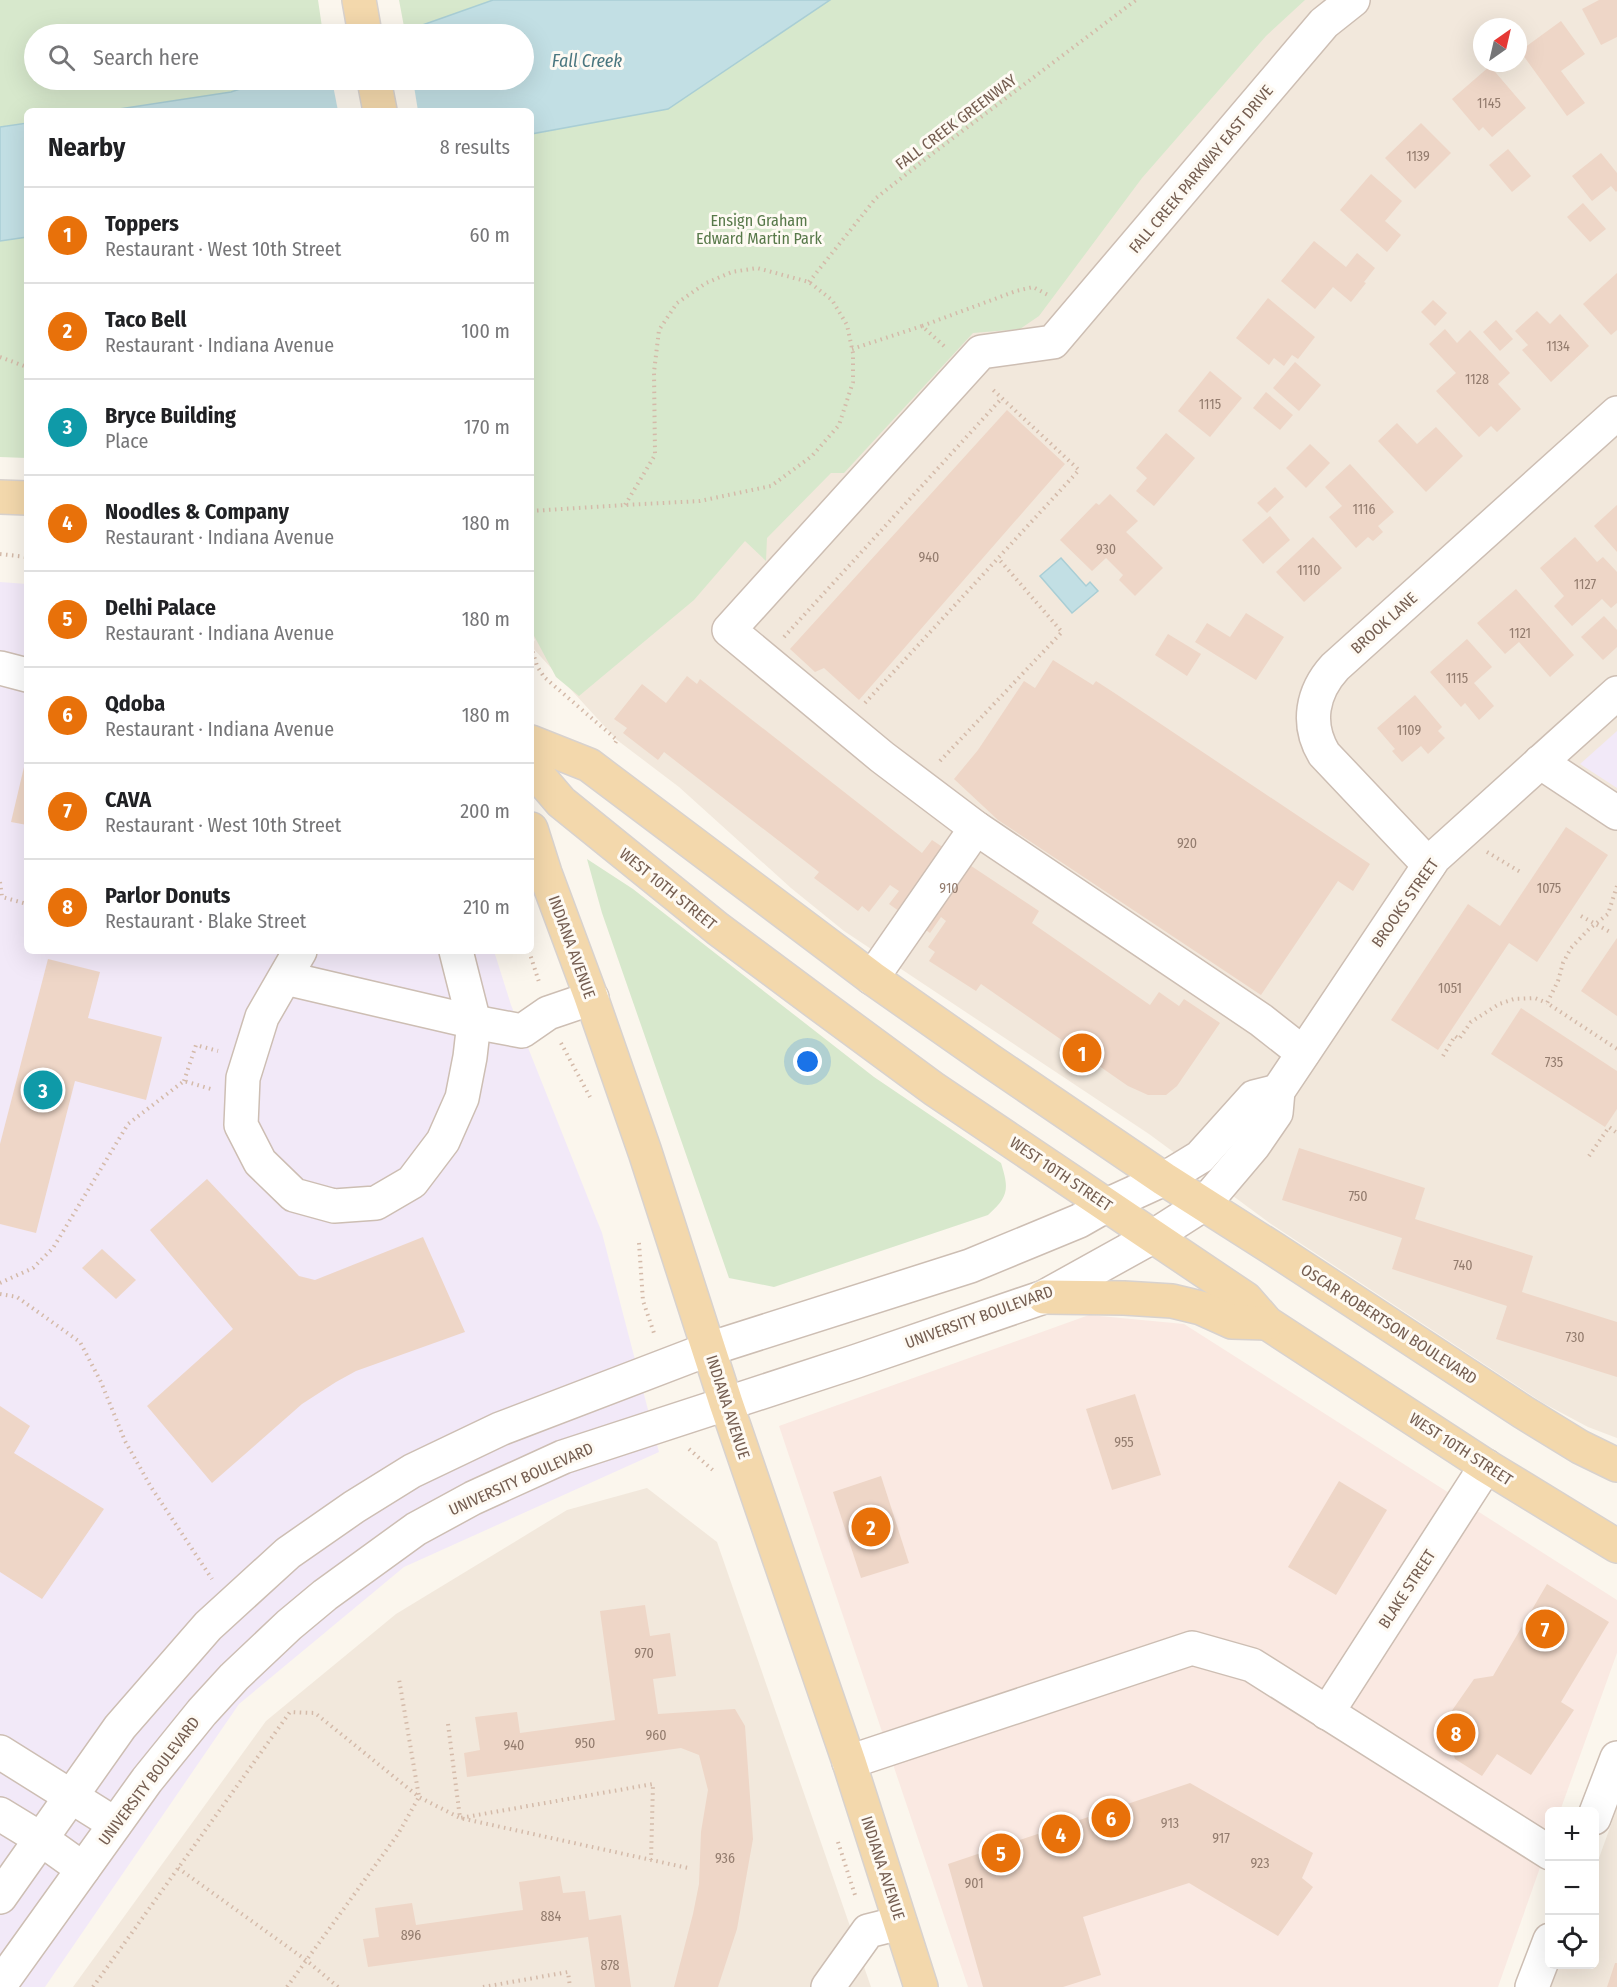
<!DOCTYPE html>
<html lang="en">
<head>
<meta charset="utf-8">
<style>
  body { margin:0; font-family:"Fira Sans Condensed",sans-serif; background:#f2f2f2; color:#202124 }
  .controls { position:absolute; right:18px; bottom:18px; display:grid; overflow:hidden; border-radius:9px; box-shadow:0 6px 24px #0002 }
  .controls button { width:54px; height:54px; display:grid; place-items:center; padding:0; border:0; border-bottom:2px solid #e0e0e0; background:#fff; color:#202124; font:30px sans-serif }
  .compass { position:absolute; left:1473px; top:18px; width:54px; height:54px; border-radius:50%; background:#fff; box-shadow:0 6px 24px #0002; rotate:34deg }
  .you { position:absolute; left:808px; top:1062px; width:21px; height:21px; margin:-15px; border:4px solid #fff; border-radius:50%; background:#1a73e8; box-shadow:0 0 0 9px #1a73e833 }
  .badge { display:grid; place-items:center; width:39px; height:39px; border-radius:50%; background:#d9795e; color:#fff; font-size:20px; font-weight:700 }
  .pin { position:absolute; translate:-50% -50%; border:3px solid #fff; box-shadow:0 2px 6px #0006 }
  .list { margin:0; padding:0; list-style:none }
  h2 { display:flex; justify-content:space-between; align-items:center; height:78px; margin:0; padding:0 24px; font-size:26px }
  h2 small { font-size:20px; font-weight:400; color:#757577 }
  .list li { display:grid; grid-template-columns:39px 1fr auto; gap:18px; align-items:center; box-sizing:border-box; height:96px; padding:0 24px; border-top:2px solid #e0e0e0 }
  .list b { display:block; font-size:22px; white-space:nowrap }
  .list p { margin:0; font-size:20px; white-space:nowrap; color:#757577 }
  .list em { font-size:20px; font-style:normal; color:#757577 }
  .icon { flex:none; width:33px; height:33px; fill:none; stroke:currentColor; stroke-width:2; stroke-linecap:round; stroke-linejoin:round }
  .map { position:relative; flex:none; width:1617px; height:1987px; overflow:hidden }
  .search { position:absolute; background:#fff; box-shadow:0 6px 24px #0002; left:24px; top:24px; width:510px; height:66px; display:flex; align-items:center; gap:15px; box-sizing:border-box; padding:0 21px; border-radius:33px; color:#757577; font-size:22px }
  .panel { position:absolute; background:#fff; box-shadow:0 6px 24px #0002; left:24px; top:108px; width:510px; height:846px; border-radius:9px }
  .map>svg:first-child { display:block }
</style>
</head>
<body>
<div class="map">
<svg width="1617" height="1987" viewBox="0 0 1617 1987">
  <rect width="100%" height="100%" fill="#fbf6ed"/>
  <g fill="#f2e8dc" fill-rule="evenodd">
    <path d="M830,0H1617V1438L1588,1427L1543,1403L1271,1224L1149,1134L844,931L791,888L679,787L617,740L531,646L535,640L531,631V134ZM1482,27H1518V63H1482Z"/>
    <path d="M647,1488L717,1542L871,1987H73L266,1721L396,1614L567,1510Z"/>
    <path d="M1617,1808V1987H1551L1559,1965L1594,1964L1595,1869Z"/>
  </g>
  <path fill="#fae9e2" d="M1089,1315L1184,1324L1617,1600V1653L1560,1811L1550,1812L1549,1842L1498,1987H968L779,1426Z"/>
  <g fill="#f2e9f8">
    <path d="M0,582L27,584V951H494L511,1005L602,1233L659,1452L404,1567L239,1704L45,1987H0Z"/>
    <path d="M1617,731V788L1580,764Z"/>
  </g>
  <g fill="#d7e8cc">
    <path d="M0,0H318L323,34H34V80H267L231,92L106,111H27V123L0,127Z"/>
    <path d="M399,0H1305L1266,36L1142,178L1039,316L1020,329L973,333L844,473H831L767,538L766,561L745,541L694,600L579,696L556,677L531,630V111L524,80V34L427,24L405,32Z"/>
    <path d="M27,237V458L0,457V241Z"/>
    <path d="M587,859L633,889L874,1077L1001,1163C1009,1189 1009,1196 988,1215L774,1287L729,1278L602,913Z"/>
  </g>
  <g fill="#c2dfe4" stroke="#a9ced5" stroke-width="1.5">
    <path d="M493,0H830L668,109L531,134V111H106L231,92L267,80H524V34H397Z"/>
    <path d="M27,123V237L0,241V127Z"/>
    <path d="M1061,558L1086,586L1090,582L1098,591L1072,613L1040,576Z"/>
  </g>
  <path fill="#fbf6ed" d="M332,80H413L418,111H338Z"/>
  <g fill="#eed6c7">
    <path d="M1599,0H1617V37L1601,45L1582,9Z"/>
    <path d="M1561,21L1585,54L1561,71L1585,103L1567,116L1520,51Z"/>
    <path d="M1490,66L1526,108L1492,137L1483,127L1479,131L1452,99Z"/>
    <path d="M1421,123L1451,153L1415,189L1385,158Z"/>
    <path d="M1508,149L1531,176L1512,192L1489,165Z"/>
    <path d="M1601,153L1617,173V191L1616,192L1611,186L1592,201L1572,176Z"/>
    <path d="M1371,174L1402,201L1385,221L1401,235L1387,252L1340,210Z"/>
    <path d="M1583,203L1606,229L1590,242L1567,217Z"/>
    <path d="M1314,241L1346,267L1357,253L1375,268L1364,282L1366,283L1351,302L1333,287L1315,309L1281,281Z"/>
    <path d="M1617,273V330L1611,335L1583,304Z"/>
    <path d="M1268,298L1315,337L1298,359L1292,355L1284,366L1274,358L1269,365L1236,338Z"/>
    <path d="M1433,300L1447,313L1435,326L1421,312Z"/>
    <path d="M1537,311L1550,324L1560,314L1589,346L1551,382L1522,350L1528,345L1515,331Z"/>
    <path d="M1496,320L1513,339L1500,351L1483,332Z"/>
    <path d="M1445,329L1457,343L1470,330L1510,373L1498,384L1521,409L1497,432L1491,426L1479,437L1436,391L1456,373L1429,344Z"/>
    <path d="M1295,362L1321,385L1299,411L1273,388Z"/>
    <path d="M1210,371L1242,398L1210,437L1178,411Z"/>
    <path d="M1266,392L1293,415L1280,430L1253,408Z"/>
    <path d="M1007,410L1065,464L859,700L824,668L815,672L790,649Z"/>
    <path d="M1397,423L1417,444L1436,427L1463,456L1426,492L1378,441Z"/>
    <path d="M1166,433L1195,458L1154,506L1136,491L1147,478L1136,468Z"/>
    <path d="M1310,444L1330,463L1306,488L1286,468Z"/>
    <path d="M1350,464L1394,512L1378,526L1383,532L1373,541L1368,537L1356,548L1329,517L1342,506L1325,487Z"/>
    <path d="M1275,487L1284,497L1267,513L1257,503Z"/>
    <path d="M1110,494L1138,521L1126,532L1163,568L1135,596L1119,580L1123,575L1106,558L1092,571L1060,540L1096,503L1099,505Z"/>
    <path d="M1617,505V552L1594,526Z"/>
    <path d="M1270,516L1290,540L1263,564L1242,540Z"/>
    <path d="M1313,537L1342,568L1304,602L1276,572Z"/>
    <path d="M1575,537L1597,562L1603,557L1617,572V603L1611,608L1602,599L1572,626L1554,606L1564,596L1540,568Z"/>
    <path d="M1516,589L1574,655L1550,677L1519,642L1505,654L1477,623Z"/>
    <path d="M1246,613L1284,637L1256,680L1195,642L1207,623L1230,637Z"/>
    <path d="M1604,616L1617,630V647L1603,660L1581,637Z"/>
    <path d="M1168,634L1201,654L1187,676L1155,655Z"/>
    <path d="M1467,639L1492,667L1474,683L1494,706L1479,720L1465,703L1461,707L1430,672Z"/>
    <path d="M1053,660L1093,685L1096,681L1113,692L1370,864L1353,891L1338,881L1261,995L998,820L954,779L978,750L1024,681L1035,688Z"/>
    <path d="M687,676L697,684L700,679L922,853L932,840L1039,911L1032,923L1150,1005L1159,992L1179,1006L1184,999L1220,1023L1177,1086L1166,1095H1148L1128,1086L981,984L976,991L929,961L935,952L928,947L946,921L941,917L930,933L889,904L899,891L890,885L869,912L862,906L858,911L814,878L819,872L664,752L658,760L623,733L627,728L614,719L642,684L666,703Z"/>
    <path d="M1415,695L1442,727L1438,731L1445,738L1428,754L1421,746L1402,762L1392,751L1395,749L1377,728Z"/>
    <path d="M24,767L27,768V825L11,822Z"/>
    <path d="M1566,827L1608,855L1537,962L1509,943L1438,1050L1391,1020L1468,904L1500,926Z"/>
    <path d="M1617,938V1016L1581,991Z"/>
    <path d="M48,959L100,972L88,1018L162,1037L146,1100L75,1081L36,1233L0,1224V1144Z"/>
    <path d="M1521,1008L1617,1071V1109L1605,1127L1491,1054Z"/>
    <path d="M1299,1148L1425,1188L1415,1219L1533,1256L1522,1292L1617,1322V1377L1496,1339L1507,1306L1392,1269L1402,1238L1282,1200Z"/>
    <path d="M207,1179L299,1276L315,1280L423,1237L465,1332L356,1371L336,1382L302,1404L212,1483L147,1406L233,1329L150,1230Z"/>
    <path d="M102,1249L136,1280L116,1299L82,1268Z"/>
    <path d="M1135,1394L1161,1475L1112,1490L1086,1409Z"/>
    <path d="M0,1406L30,1426L14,1453L104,1509L42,1599L0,1572Z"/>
    <path d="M881,1476L909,1563L861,1578L833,1492Z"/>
    <path d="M1339,1481L1387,1510L1336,1595L1288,1567Z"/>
    <path d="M1547,1584L1609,1622L1561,1702L1574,1710L1531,1775L1497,1754L1482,1776L1455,1759L1444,1722L1474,1679L1493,1676Z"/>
    <path d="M645,1605L650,1636L670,1633L676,1676L653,1679L658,1714L735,1709L745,1726L753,1839L737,1929L718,1987H674L693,1914L699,1884L701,1832L708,1790L699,1755L681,1748L467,1777L464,1753L480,1750L475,1717L517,1712L520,1733L615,1720L600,1611Z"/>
    <path d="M1190,1783L1313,1853L1302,1878L1313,1887L1278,1936L1189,1883L1083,1917L1101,1975L1063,1987H983L948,1864Z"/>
    <path d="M560,1876L563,1893L585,1891L589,1920L621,1915L631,1987H595L588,1937L368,1967L363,1939L379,1937L375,1908L412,1903L416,1925L523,1910L519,1882Z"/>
    <path d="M1615,1963H1617V1987H1607Z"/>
  </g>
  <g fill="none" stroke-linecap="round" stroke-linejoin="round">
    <g stroke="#cdbeb3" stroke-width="36">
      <g id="minor">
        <path d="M0,668L27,675"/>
        <path d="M1540,762L1617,813"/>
        <path d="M1429,865L1324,754C1306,724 1312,692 1335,667L1617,413"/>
        <path d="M300,951L262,1017L243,1078L241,1125L260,1162L294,1195L334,1206L376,1203L412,1182L443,1141L462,1098L470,1057L474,1022L456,951"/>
        <path d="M285,978L474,1022L522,1031L548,1013L592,998"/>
        <path d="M872,978L976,828"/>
        <path d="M1303,1053L1261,1020L976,828L882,757L729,630L981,352L1053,342L1324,23L1353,0"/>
        <path d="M1327,1713L1486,1466"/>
        <path d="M0,1752L115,1824"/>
        <path d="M849,1762L1192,1648L1252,1665L1550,1853"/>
        <path d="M0,1814L41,1839L83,1869"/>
        <path d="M1594,1818L1617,1758"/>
        <path d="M0,1897L120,1727L208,1626L288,1553L354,1507L412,1471L500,1429L709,1349L970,1266L1079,1221L1107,1205L1164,1179L1200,1157L1254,1097L1278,1091"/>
        <path d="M0,1985L147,1780L202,1712L234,1677L289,1625L325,1595L416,1529L473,1498L563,1457L857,1361L1044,1297L1154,1236L1204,1204L1254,1145L1276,1113L1278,1091L1434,858L1617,693"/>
        <path d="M828,1987L868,1931L900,1923"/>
        <path d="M1532,1987L1550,1940"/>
      </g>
    </g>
    <g stroke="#d8d2ce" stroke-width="36">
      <g id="major">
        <path d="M359,0L365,34"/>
        <path d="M374,80L380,111"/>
        <path d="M0,497L27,498"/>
        <path d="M531,742L589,765L872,978L989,1060L1164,1179L1274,1249L1523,1412L1580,1447L1617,1465"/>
        <path d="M531,767L561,802L718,929L816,1002L934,1089L1246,1299L1267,1323L1486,1466L1617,1546"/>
        <path d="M531,829L545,873L590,994L645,1152L726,1403L849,1762L921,1987"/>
        <path d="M1044,1297L1124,1298L1172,1301L1201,1308L1232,1322L1267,1323"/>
      </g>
    </g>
    <g stroke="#d4baa9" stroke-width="4" stroke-dasharray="1.5 4.5" stroke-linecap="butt">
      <path d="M809,282L876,198L936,151L1136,0"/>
      <path d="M922,326L1016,291L1033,287L1050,296"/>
      <path d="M852,349L922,326L945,347"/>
      <path d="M0,357L27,367"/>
      <path d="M531,511L625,505L700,501L771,486L812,456L839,425L853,382V353L847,325L832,300L809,282L757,268L732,272L706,283L677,303L659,330L654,372L655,455L625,505"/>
      <path d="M0,554L27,557"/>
      <path d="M784,637L1002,398"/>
      <path d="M531,646L537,666L544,677L617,740L614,745"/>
      <path d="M865,703L1079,470L991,388"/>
      <path d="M940,761L1062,632L998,558"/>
      <path d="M1487,852L1522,873"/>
      <path d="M0,882L2,897L27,904"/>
      <path d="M1617,886L1608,914L1589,929L1571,948L1563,963L1558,981L1547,1003L1617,1049"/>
      <path d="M1581,916L1610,932"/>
      <path d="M529,951L539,982"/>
      <path d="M561,1043L590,1097"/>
      <path d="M1443,1056L1455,1036L1459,1039L1471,1022L1499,1004L1514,999L1535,998L1547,1003"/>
      <path d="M184,1081L196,1045L218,1051"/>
      <path d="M1589,1156L1609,1127L1617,1133"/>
      <path d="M639,1243L643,1301L655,1336"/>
      <path d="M0,1283L33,1268L53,1248L128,1124L184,1081L211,1089"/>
      <path d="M0,1294L17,1297L80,1342L101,1382L125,1441L151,1487L212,1579"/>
      <path d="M689,1449L715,1472"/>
      <path d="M448,1724L460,1818L653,1784L651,1860"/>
      <path d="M838,1842L855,1895"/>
      <path d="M178,1868L306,1960L338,1987"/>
      <path d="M93,1987L290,1712L315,1713L419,1797L460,1818L688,1868"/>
      <path d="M287,1987L398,1834L419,1797L399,1679"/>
      <path d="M483,1987L568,1972L570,1987"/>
    </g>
    <use href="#minor" stroke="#fff" stroke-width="33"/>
    <use href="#major" stroke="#f3d8ac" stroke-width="33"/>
  </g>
  <g text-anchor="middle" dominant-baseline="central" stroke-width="6" stroke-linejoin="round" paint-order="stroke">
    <g font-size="14" fill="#937c6e">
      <text x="1489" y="103">1145</text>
      <text x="1418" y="156">1139</text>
      <text x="1558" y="346">1134</text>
      <text x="1477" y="379">1128</text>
      <text x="1210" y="404">1115</text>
      <text x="1364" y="509">1116</text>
      <text x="1106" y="549">930</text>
      <text x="929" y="557">940</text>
      <text x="1309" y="570">1110</text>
      <text x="1585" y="584">1127</text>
      <text x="1520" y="633">1121</text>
      <text x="1457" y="678">1115</text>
      <text x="1409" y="730">1109</text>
      <text x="1187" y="843">920</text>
      <text x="949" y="888">910</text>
      <text x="1549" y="888">1075</text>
      <text x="1450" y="988">1051</text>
      <text x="1554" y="1062">735</text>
      <text x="1358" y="1196">750</text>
      <text x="1463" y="1265">740</text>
      <text x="1575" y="1337">730</text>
      <text x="1124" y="1442">955</text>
      <text x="644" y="1653">970</text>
      <text x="656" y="1735">960</text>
      <text x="585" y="1743">950</text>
      <text x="514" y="1745">940</text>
      <text x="1170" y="1823">913</text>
      <text x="1221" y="1838">917</text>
      <text x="725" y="1858">936</text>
      <text x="1260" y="1863">923</text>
      <text x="974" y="1883">901</text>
      <text x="551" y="1916">884</text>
      <text x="411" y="1935">896</text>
      <text x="610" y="1965">878</text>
    </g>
    <g font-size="16" fill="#755e51" stroke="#fefaf3">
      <text transform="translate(956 122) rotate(-37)">FALL CREEK GREENWAY</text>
      <text transform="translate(1201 169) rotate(-50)">FALL CREEK PARKWAY EAST DRIVE</text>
      <text transform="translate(1384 623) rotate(-42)">BROOK LANE</text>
      <text transform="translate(668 889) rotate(39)">WEST 10TH STREET</text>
      <text transform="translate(1405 903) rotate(-55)">BROOKS STREET</text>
      <text transform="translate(572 947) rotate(70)">INDIANA AVENUE</text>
      <text transform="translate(1061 1174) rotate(34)">WEST 10TH STREET</text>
      <text transform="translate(979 1317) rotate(-20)">UNIVERSITY BOULEVARD</text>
      <text transform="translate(1389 1324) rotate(33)">OSCAR ROBERTSON BOULEVARD</text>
      <text transform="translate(728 1407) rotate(72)">INDIANA AVENUE</text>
      <text transform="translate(1461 1449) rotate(33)">WEST 10TH STREET</text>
      <text transform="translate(521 1479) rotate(-24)">UNIVERSITY BOULEVARD</text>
      <text transform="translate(1407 1589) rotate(-57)">BLAKE STREET</text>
      <text transform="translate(149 1781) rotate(-53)">UNIVERSITY BOULEVARD</text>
      <text transform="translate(883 1868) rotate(72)">INDIANA AVENUE</text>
    </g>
    <g font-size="16" fill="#58794a" stroke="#fefaf3">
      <text x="759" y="220">Ensign Graham<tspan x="759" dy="18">Edward Martin Park</tspan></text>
    </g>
    <g font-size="18" font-style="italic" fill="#49767f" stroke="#fefaf3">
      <text x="587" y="61">Fall Creek</text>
    </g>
  </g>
</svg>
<div class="controls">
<button>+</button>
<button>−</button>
<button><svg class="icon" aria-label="locate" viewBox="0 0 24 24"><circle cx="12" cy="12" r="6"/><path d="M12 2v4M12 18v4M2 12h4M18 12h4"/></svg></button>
</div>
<svg class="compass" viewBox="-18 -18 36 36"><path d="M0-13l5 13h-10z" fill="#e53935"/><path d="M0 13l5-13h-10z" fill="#757577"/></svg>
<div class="you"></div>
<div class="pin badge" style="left:1082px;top:1053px;background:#e8710a">1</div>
<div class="pin badge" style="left:871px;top:1527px;background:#e8710a">2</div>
<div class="pin badge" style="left:43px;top:1090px;background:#0f9aa8">3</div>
<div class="pin badge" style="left:1061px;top:1834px;background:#e8710a">4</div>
<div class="pin badge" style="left:1001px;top:1853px;background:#e8710a">5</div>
<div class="pin badge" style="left:1111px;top:1818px;background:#e8710a">6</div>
<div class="pin badge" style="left:1545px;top:1629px;background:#e8710a">7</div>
<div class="pin badge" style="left:1456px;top:1733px;background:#e8710a">8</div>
<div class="search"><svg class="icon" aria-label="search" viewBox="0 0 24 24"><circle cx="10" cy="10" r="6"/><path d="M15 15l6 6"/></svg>Search here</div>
<section class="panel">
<h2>Nearby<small>8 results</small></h2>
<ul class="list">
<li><span class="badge" style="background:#e8710a">1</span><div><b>Toppers</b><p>Restaurant · West 10th Street</p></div><em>60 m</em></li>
<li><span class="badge" style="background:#e8710a">2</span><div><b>Taco Bell</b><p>Restaurant · Indiana Avenue</p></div><em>100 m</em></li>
<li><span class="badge" style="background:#0f9aa8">3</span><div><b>Bryce Building</b><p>Place</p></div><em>170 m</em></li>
<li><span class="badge" style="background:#e8710a">4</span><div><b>Noodles &amp; Company</b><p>Restaurant · Indiana Avenue</p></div><em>180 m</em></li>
<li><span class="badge" style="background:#e8710a">5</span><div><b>Delhi Palace</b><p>Restaurant · Indiana Avenue</p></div><em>180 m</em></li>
<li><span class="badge" style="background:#e8710a">6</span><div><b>Qdoba</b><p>Restaurant · Indiana Avenue</p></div><em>180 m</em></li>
<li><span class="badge" style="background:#e8710a">7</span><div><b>CAVA</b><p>Restaurant · West 10th Street</p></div><em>200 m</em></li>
<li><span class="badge" style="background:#e8710a">8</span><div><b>Parlor Donuts</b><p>Restaurant · Blake Street</p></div><em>210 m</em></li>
</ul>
</section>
</div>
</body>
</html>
